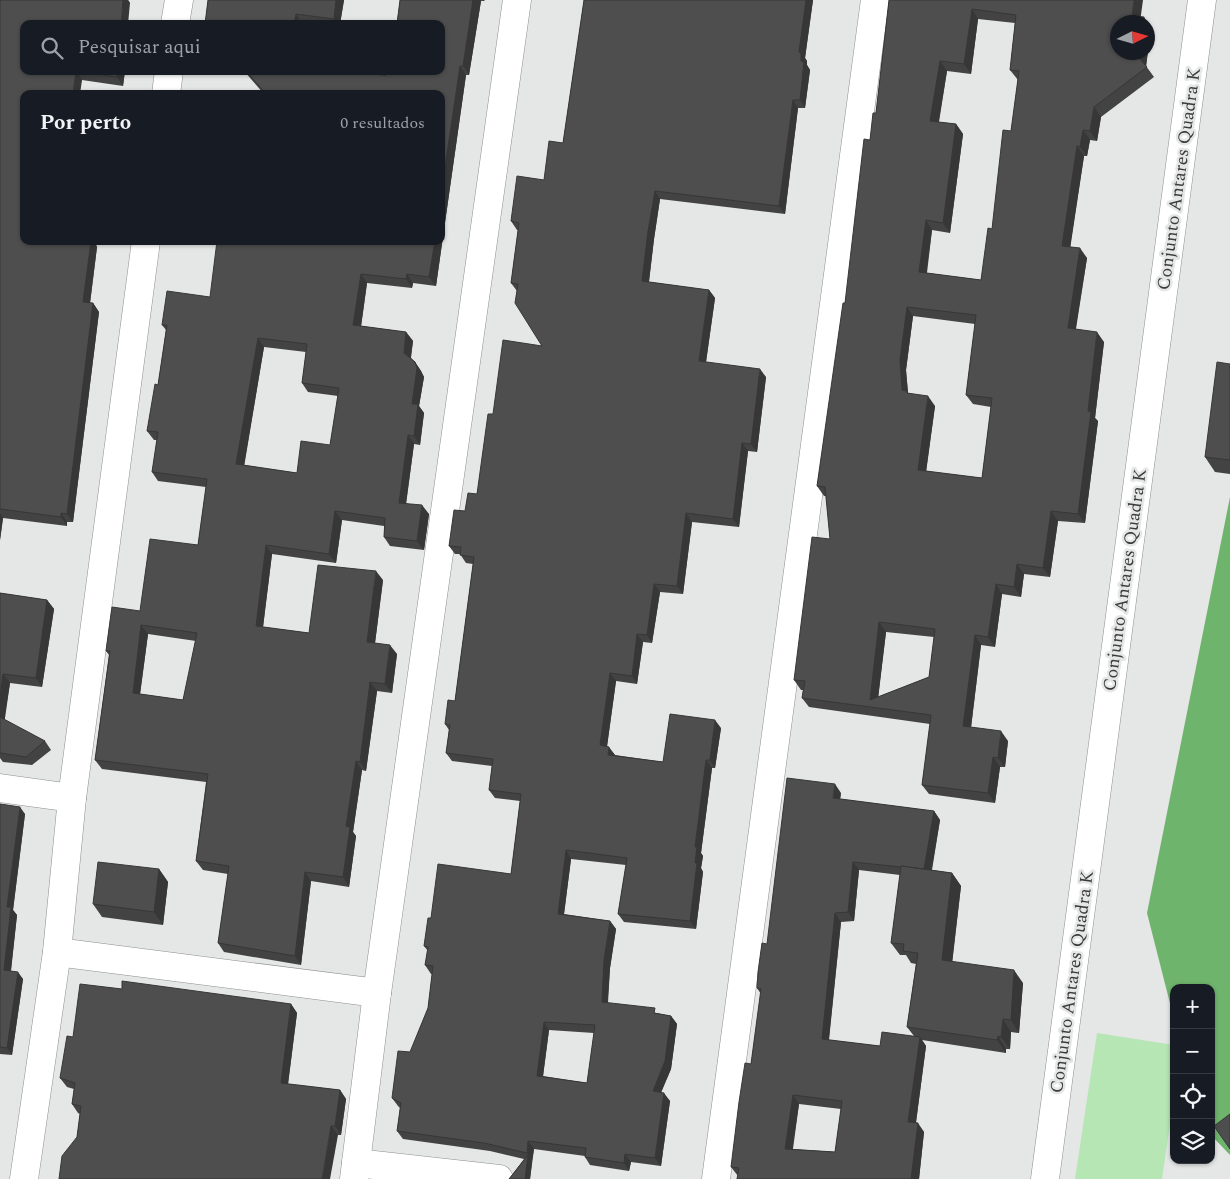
<!DOCTYPE html>
<html lang="pt">
<head>
<meta charset="utf-8">
<style>
  body { margin:0; font-family:Spectral,serif; background:#242831; color:#f1f3f6 }
  .controls { position:absolute; right:15px; bottom:15px; display:grid; overflow:hidden; border-radius:10px; box-shadow:0 1px 4px #0004 }
  .controls button { width:45px; height:45px; display:grid; place-items:center; padding:0; border:0; border-bottom:1px solid #363941; background:#171b24; color:#f1f3f6; font:25px sans-serif }
  .compass { position:absolute; left:1110px; top:15px; width:45px; height:45px; border-radius:50%; background:#171b24; box-shadow:0 1px 4px #0004; rotate:85deg }
  .list { margin:0; padding:0; list-style:none }
  h2 { display:flex; justify-content:space-between; align-items:center; height:65px; margin:0; padding:0 20px; font-size:21px }
  h2 small { font-size:16px; font-weight:400; color:#9ea1a6 }
  .icon { flex:none; width:28px; height:28px; fill:none; stroke:currentColor; stroke-width:2; stroke-linecap:round; stroke-linejoin:round }
  .map { position:relative; flex:none; width:1230px; height:1179px; overflow:hidden }
  .search { position:absolute; background:#171b24; box-shadow:0 1px 4px #0004; left:20px; top:20px; width:425px; height:55px; display:flex; align-items:center; gap:12px; box-sizing:border-box; padding:0 18px; border-radius:10px; color:#9ea1a6; font-size:19px }
  .panel { position:absolute; background:#171b24; box-shadow:0 1px 4px #0004; left:20px; top:90px; width:425px; height:155px; border-radius:10px }
  .map>svg:first-child { display:block }
</style>
</head>
<body>
<div class="map">
<svg width="1230" height="1179" viewBox="0 0 1230 1179">
  <rect width="100%" height="100%" fill="#e5e6e6"/>
  <path fill="#b6e6b4" d="M1097,1033L1174,1045V1097L1162,1179H1075Z"/>
  <path fill="#6fb46d" d="M1230,497V1155L1211,1135V988H1174V1019L1147,913Z"/>
  <g fill="none" stroke-linecap="round" stroke-linejoin="round">
    <g stroke="#8e8f8f" stroke-width="29">
      <g id="minor">
        <path d="M175,24L179,0"/>
        <path d="M166,94L169,71"/>
        <path d="M0,788L72,798"/>
        <path d="M57,952L377,993"/>
        <path d="M356,1163L499,1179"/>
        <path d="M24,1179L57,952L72,798L146,241"/>
        <path d="M354,1179L377,993L517,0"/>
        <path d="M716,1179L875,0"/>
        <path d="M1045,1179L1202,0"/>
      </g>
    </g>
    <use href="#minor" stroke="#fff" stroke-width="28"/>
  </g>
  <g fill="#444343" fill-rule="evenodd">
    <path d="M0,0H128L130,3L24,71H125L123,86L82,80L24,241H96V245L97,247L90,303H93L99,312L73,522H67V526L3,518L0,540Z"/>
    <path d="M208,0H344L340,24H205Z"/>
    <path d="M400,0H485L484,1H481L469,75H466L436,286L413,283L412,288L367,283L361,326L406,332L413,341L411,358L415,362L421,371L424,377L419,406L424,413L420,445L414,444L406,503L429,514L424,550L390,546L384,537V526L342,520L336,563L272,554L263,627L309,633L383,580L375,643L397,654L392,693L377,691L366,771L362,770L353,832L356,836L349,887L311,881L301,965L224,952L218,943L228,874L203,870L196,861L206,782L102,769L95,760L109,655L106,651L198,545L206,487L158,481L152,472L157,440H154L147,431L158,385L166,330L162,325L210,297L441,241V94H264L244,71H356L389,76L400,1ZM264,347L306,352L302,383L308,392L338,396L330,445L297,473L244,465ZM148,634L196,641L183,700L140,694Z"/>
    <path d="M584,0H813L805,58L807,61V65L810,70L805,108H798L785,214L660,199L654,239L649,282L709,290L715,298L706,362L766,377L757,452L748,451L739,527L692,522L683,594L660,592L652,643L643,642L637,684L616,681L607,746L615,755L663,762L721,728L715,768H712L701,853L703,856L701,868L703,872L696,929L624,922L618,914L626,865L571,859L564,914L610,921L616,929L610,968L608,1003L671,1016L677,1024L671,1069L661,1092L670,1101L661,1166L631,1162L629,1171L590,1165L585,1157V1156L534,1149L530,1179H509L524,1159L490,1151L403,1139L397,1131L400,1108L398,1106L392,1098L428,1008L432,974H431L425,965L428,951L424,946L431,918L511,874L520,801L495,798L489,790L492,766L452,761L446,753L449,730L445,724L455,701L473,564L466,563L460,554H455L449,546L465,511L477,494L493,414L542,346L517,291L511,283L518,230H517L511,221L544,180L563,143ZM549,1030L594,1033L587,1083L543,1076Z"/>
    <path d="M889,0L1140,17L1151,27L1146,66L1154,77L1101,117L1097,141L1090,140L1087,156H1084L1070,247L1087,258L1076,329L1104,342L1095,418L1098,421L1085,523L1058,521L1050,577L1024,574L1021,597L1002,594L995,647L981,645L971,727L1008,741L1005,767H1000L995,803L929,794L922,785L930,724L809,707L802,698L803,690H801L794,680L830,539L826,496H824L817,486L870,140L876,113ZM978,19L1015,23L1010,70L1018,80L1011,131L992,229L981,280L927,273L932,230L950,233L963,134L956,124L939,122L947,71L971,74ZM913,316L975,324L966,395L973,404L991,407L982,478L926,471L935,406L908,393L906,370ZM886,632L934,637L929,677L878,697Z"/>
    <path d="M1230,364V474L1215,472L1205,457Z"/>
    <path d="M0,593L47,600L54,609L42,687L10,683L4,720L45,741L51,750L32,765L3,762L0,758Z"/>
    <path d="M841,793L840,799L934,811L940,820L932,870L952,873L961,886L952,962L1023,983L1019,1033L1011,1032L1010,1049H1006V1053L922,1040L926,1046L916,1122L924,1132L919,1179H737L738,1176L731,1167L751,1064L761,994L757,988L767,944ZM859,870L900,875L891,943L900,955H906L911,963L916,964L907,1027L914,1036L880,1046L829,1040L841,922L854,921ZM799,1104L841,1109L835,1152L793,1149Z"/>
    <path d="M0,804L25,814L13,910L17,915L11,971L23,979L12,1055L0,1054Z"/>
    <path d="M159,869L168,882L163,925L102,917L93,904Z"/>
    <path d="M122,989L291,1004L297,1013L288,1084L340,1090L346,1099L341,1135L77,1137L80,1114L78,1113L72,1104L74,1089L67,1087L60,1078L73,1037Z"/>
  </g>
  <g fill="#373737">
    <path d="M123,0H128L130,3L128,24H121Z"/>
    <path d="M336,0H344L340,24H337L334,19Z"/>
    <path d="M473,0H480L481,1L469,75L463,66Z"/>
    <path d="M806,0H813L805,58L807,61V65L810,70L805,108L800,100L799,52Z"/>
    <path d="M1134,0H1143L1140,22L1132,16Z"/>
    <path d="M972,9L978,19L971,74L964,64Z"/>
    <path d="M296,14L302,23V24H294Z"/>
    <path d="M1144,17L1147,22H1143Z"/>
    <path d="M1148,23L1151,27L1146,67L1139,58L1140,52H1148Z"/>
    <path d="M940,61L947,71L937,131L930,121Z"/>
    <path d="M460,66L466,75L436,286L429,277L435,241H441V194Z"/>
    <path d="M76,71L82,80L80,94H73Z"/>
    <path d="M118,71H125L123,86L117,77Z"/>
    <path d="M793,100L798,108L785,214L779,206Z"/>
    <path d="M1094,107L1101,117L1097,141L1090,131Z"/>
    <path d="M956,124L963,134L950,233L943,223Z"/>
    <path d="M1083,130L1090,140L1087,156L1080,147Z"/>
    <path d="M1077,146L1084,156L1069,256L1062,246Z"/>
    <path d="M655,191L660,199L654,239L648,289L642,281L648,231Z"/>
    <path d="M926,220L932,230L925,282L919,272Z"/>
    <path d="M91,241H96V245L97,247L89,311L83,302Z"/>
    <path d="M1080,248L1087,258L1074,338L1068,328Z"/>
    <path d="M361,274L367,283L360,334L353,325Z"/>
    <path d="M407,274L413,283L412,288L406,279Z"/>
    <path d="M709,290L715,298L705,369L699,361Z"/>
    <path d="M93,303L99,312L73,522L67,514Z"/>
    <path d="M907,307L913,316L906,370L908,393L914,401L902,390L900,360Z"/>
    <path d="M406,332L413,341L410,362L404,353Z"/>
    <path d="M1097,332L1104,342L1095,418L1098,421L1085,523L1078,514L1088,411Z"/>
    <path d="M258,338L264,347L243,473L236,464Z"/>
    <path d="M415,362L421,371L424,377L419,406L424,413L420,445L414,436L412,404Z"/>
    <path d="M760,369L766,377L757,452L751,444Z"/>
    <path d="M928,396L935,406L925,480L918,470Z"/>
    <path d="M408,435L414,444L405,512L399,503Z"/>
    <path d="M742,443L748,451L739,527L733,519Z"/>
    <path d="M422,505L429,514L424,550L417,541Z"/>
    <path d="M335,511L342,520L336,563L329,554Z"/>
    <path d="M1051,511L1058,521L1050,577L1043,568Z"/>
    <path d="M0,513L3,518L0,540Z"/>
    <path d="M61,513L67,522V526L61,517Z"/>
    <path d="M686,513L692,522L683,594L677,586Z"/>
    <path d="M266,545L272,554L262,635L256,626Z"/>
    <path d="M1017,564L1024,574L1021,597L1014,587Z"/>
    <path d="M376,571L383,580L374,651L367,642Z"/>
    <path d="M654,584L660,592L652,643L647,635Z"/>
    <path d="M996,584L1002,594L995,647L988,637Z"/>
    <path d="M47,600L54,609L42,687L36,678Z"/>
    <path d="M879,622L886,632L877,708L870,700Z"/>
    <path d="M141,625L148,634L139,702L133,693Z"/>
    <path d="M637,634L643,642L637,684L632,676Z"/>
    <path d="M975,635L981,645L970,736L963,726Z"/>
    <path d="M390,645L397,654L392,693L385,684Z"/>
    <path d="M610,673L616,681L606,754L600,745Z"/>
    <path d="M3,674L10,683L4,725L0,720V698Z"/>
    <path d="M370,682L377,691L366,771L360,762Z"/>
    <path d="M715,720L721,728L715,768L710,760Z"/>
    <path d="M1001,731L1008,741L1005,767L998,758Z"/>
    <path d="M609,747L615,755L614,763L608,755Z"/>
    <path d="M993,757L1000,767L995,803L988,793Z"/>
    <path d="M706,760L712,768L701,853L703,856L701,868L703,872L696,929L690,921L695,863V847Z"/>
    <path d="M356,761L362,770L353,832L356,836L349,887L343,877L346,826Z"/>
    <path d="M835,784L841,793L839,807L833,798Z"/>
    <path d="M20,807L25,814L13,910L17,915L10,978L4,970L7,907Z"/>
    <path d="M934,811L940,820L930,879L924,870Z"/>
    <path d="M566,850L571,859L563,922L558,914Z"/>
    <path d="M853,862L859,870L854,921L848,912Z"/>
    <path d="M159,869L168,882L163,925L154,912Z"/>
    <path d="M305,872L311,881L301,965L295,956Z"/>
    <path d="M952,873L961,886L951,973L942,960Z"/>
    <path d="M835,913L841,922L828,1047L822,1039Z"/>
    <path d="M610,921L616,929L610,968L607,1010L602,1002L604,960Z"/>
    <path d="M1014,970L1023,983L1019,1033L1011,1020Z"/>
    <path d="M18,972L23,979L12,1055L7,1048Z"/>
    <path d="M291,1004L297,1013L287,1092L281,1083Z"/>
    <path d="M671,1016L677,1024L671,1069L658,1100L653,1091Z"/>
    <path d="M1003,1019L1011,1032L1010,1049L1001,1037Z"/>
    <path d="M544,1022L549,1030L542,1084L537,1076Z"/>
    <path d="M998,1036L1006,1049V1053L997,1040Z"/>
    <path d="M920,1037L926,1046L915,1130L908,1122Z"/>
    <path d="M340,1090L346,1099L341,1135L335,1126Z"/>
    <path d="M664,1093L670,1101L661,1166L655,1158Z"/>
    <path d="M793,1095L799,1104L791,1157L785,1149Z"/>
    <path d="M918,1123L924,1132L919,1179H911Z"/>
    <path d="M331,1126L338,1135L330,1179H322Z"/>
    <path d="M528,1141L534,1149L532,1161L527,1153Z"/>
    <path d="M625,1154L631,1162L629,1171L624,1163Z"/>
    <path d="M528,1155L532,1162L530,1179H525Z"/>
  </g>
  <g fill="#4f4e4e" stroke="#373737" fill-rule="evenodd">
    <path d="M0,0H123L121,24H24V71H118L117,77L76,71L73,94H24V241H91L83,302L93,303L67,514L61,513V517L0,509Z"/>
    <path d="M208,0H336L334,19L296,14L294,24H205Z"/>
    <path d="M400,0H473L463,66H460L441,194V94H266L246,71H356L389,76L390,71H441V24H397Z"/>
    <path d="M584,0H806L799,52L801,53V61L804,62L800,100H793L779,206L655,191L648,231L642,281L709,290L699,361L760,369L751,444L742,443L733,519L686,513L677,586L654,584L647,635L637,634L632,676L610,673L600,745L609,747L608,755L663,762L670,714L715,720L710,760H706L695,847H697L695,863H697L690,921L618,914L627,858L566,850L558,914L610,921L604,960L602,1002L655,1008L654,1013L671,1016L665,1061L653,1091L664,1093L655,1158L625,1154L624,1163L585,1157L586,1148L528,1141L527,1153L484,1143L397,1131L401,1103L392,1098L398,1051L410,1052L428,1008L433,966L425,965L428,947L424,946L428,918H431L438,864L511,874L521,794L489,790L493,759L446,753L450,725L445,724L448,700L455,701L474,557L460,555L461,547L449,546L454,510L465,511L468,493L477,494L488,414H493L503,340L542,346L515,303L518,284L511,283L519,223L511,221L517,176L544,180L549,141L563,143ZM544,1022L595,1025L587,1083L537,1076Z"/>
    <path d="M889,0H1134L1132,16L1144,17L1143,22H1118V52H1140L1139,58L1147,67L1094,107L1090,131L1083,130L1080,147L1077,146L1062,246L1080,248L1068,328L1097,332L1088,411L1091,412L1078,514L1051,511L1043,568L1017,564L1014,587L996,584L988,637L975,635L963,726L1001,731L998,758L993,757L988,793L922,785L931,715L802,698L805,681L794,680L812,537L830,539L825,487L817,486L843,303H845L864,139L870,140L873,113H876ZM972,9L1016,15L1010,70L1019,71L1011,131L1003,130L992,229L988,228L981,280L919,272L926,220L943,223L956,124L930,121L940,61L964,64ZM907,307L976,315L966,395L992,398L982,478L918,470L928,396L907,393V391L902,390L900,360ZM879,622L935,629L929,677L870,700Z"/>
    <path d="M217,241H435L429,277L407,274L406,279L361,274L353,325L406,332L404,353L415,362L417,368L412,404H418L414,436L408,435L399,503L422,505L417,541L384,537L385,518L335,511L329,554L266,545L256,626L309,633L318,565L376,571L367,642L390,645L385,684L370,682L360,762L356,761L346,826L350,827L343,877L305,872L295,956L218,943L229,866L196,861L208,774L95,760L110,651H106L112,607L140,611L150,539L198,545L207,479L152,472L158,432L147,431L155,384L158,385L167,325H162L167,291L210,297ZM258,338L307,344L302,383L339,388L330,445L301,441L297,473L236,464ZM141,625L197,633L183,700L133,693Z"/>
    <path d="M1217,362L1230,364V460L1205,457Z"/>
    <path d="M0,593L47,600L36,678L3,674L0,698Z"/>
    <path d="M0,717L45,741L26,757L0,753Z"/>
    <path d="M787,778L835,784L833,798L934,811L924,869L901,866V867L853,862L848,912L835,913L822,1039L880,1046L882,1032L920,1037L908,1122L918,1123L911,1179H737L739,1168L731,1167L739,1102L745,1063L751,1064L761,989L757,988L758,972L762,943L767,944ZM793,1095L842,1101L835,1152L785,1149Z"/>
    <path d="M0,804L20,807L7,907H11L4,970L18,972L7,1048L0,1047Z"/>
    <path d="M98,862L159,869L154,912L93,904Z"/>
    <path d="M901,866L952,873L942,960L1014,970L1011,1020L1003,1019L1001,1037L998,1036L997,1040L907,1027L918,953L903,951L904,944L891,943Z"/>
    <path d="M122,981L291,1004L281,1083L340,1090L335,1126H331L322,1179H59L62,1156L77,1137L81,1106L72,1104L75,1083L60,1078L67,1036L73,1037L80,984L122,989Z"/>
    <path d="M1230,1114V1149L1214,1126Z"/>
    <path d="M528,1155L525,1179H509Z"/>
  </g>
  <g text-anchor="middle" dominant-baseline="central" stroke-width="5" stroke-linejoin="round" paint-order="stroke">
    <g font-size="18" fill="#3c3c3d" stroke="#e5e6e6">
      <text transform="translate(1179 179) rotate(-82)">Conjunto Antares Quadra K</text>
      <text transform="translate(1125 580) rotate(-82)">Conjunto Antares Quadra K</text>
      <text transform="translate(1072 982) rotate(-82)">Conjunto Antares Quadra K</text>
    </g>
  </g>
</svg>
<div class="controls">
<button>+</button>
<button>−</button>
<button><svg class="icon" aria-label="locate" viewBox="0 0 24 24"><circle cx="12" cy="12" r="6"/><path d="M12 2v4M12 18v4M2 12h4M18 12h4"/></svg></button>
<button><svg class="icon" aria-label="layers" viewBox="0 0 24 24"><path d="M12 4l9 5-9 5-9-5zM3 14l9 5 9-5"/></svg></button>
</div>
<svg class="compass" viewBox="-18 -18 36 36"><path d="M0-13l5 13h-10z" fill="#e53935"/><path d="M0 13l5-13h-10z" fill="#9ea1a6"/></svg>
<div class="search"><svg class="icon" aria-label="search" viewBox="0 0 24 24"><circle cx="10" cy="10" r="6"/><path d="M15 15l6 6"/></svg>Pesquisar aqui</div>
<section class="panel">
<h2>Por perto<small>0 resultados</small></h2>
<ul class="list">
</ul>
</section>
</div>
</body>
</html>
